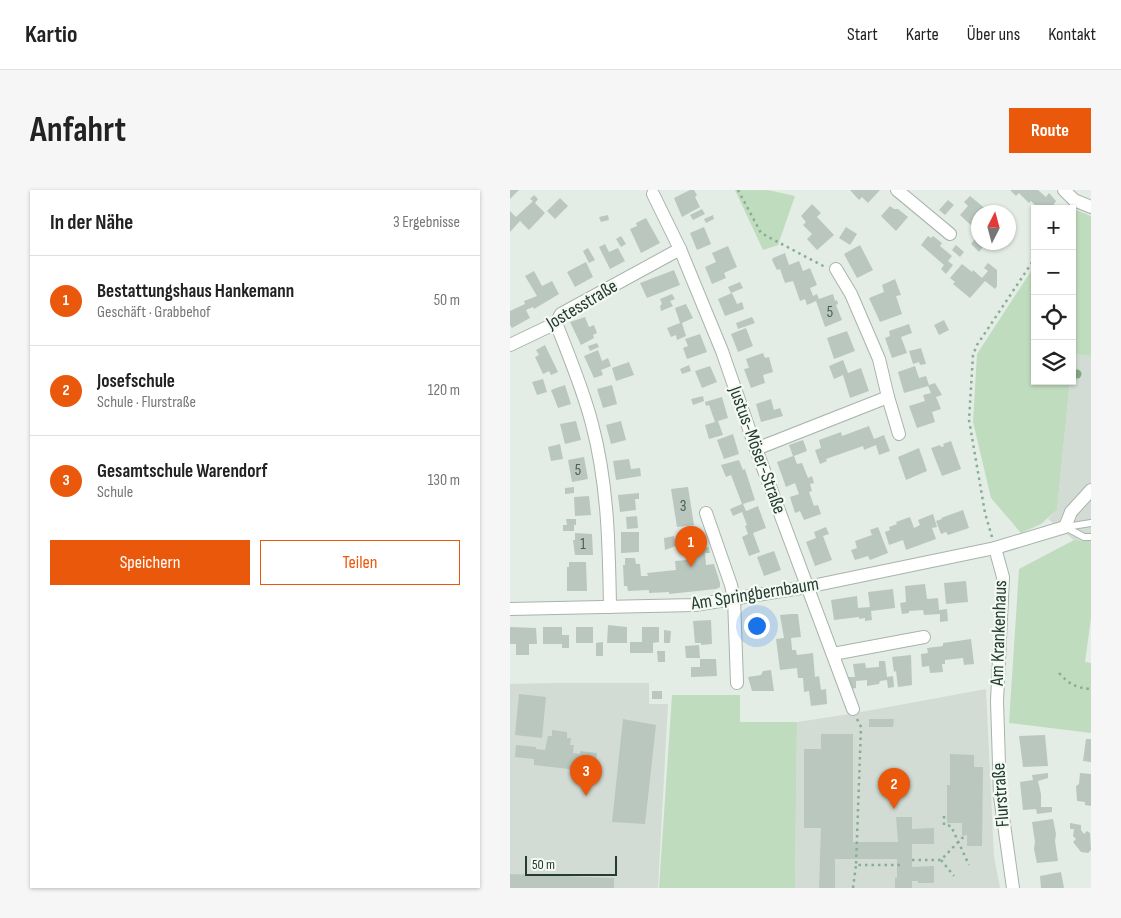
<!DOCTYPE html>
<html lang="de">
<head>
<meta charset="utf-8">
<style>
  body { margin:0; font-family:"Sofia Sans Condensed",sans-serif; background:#f6f6f6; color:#222 }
  .controls { position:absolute; right:15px; top:15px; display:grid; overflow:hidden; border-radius:0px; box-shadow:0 1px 4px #0004 }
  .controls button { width:45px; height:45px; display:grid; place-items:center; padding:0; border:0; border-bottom:1px solid #e0e0e0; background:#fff; color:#222; font:25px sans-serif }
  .compass { position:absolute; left:461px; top:15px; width:45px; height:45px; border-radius:50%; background:#fff; box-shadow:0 1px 4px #0004; rotate:6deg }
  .scale { position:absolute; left:15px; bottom:12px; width:92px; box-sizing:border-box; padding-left:5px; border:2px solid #243d2e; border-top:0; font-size:14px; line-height:18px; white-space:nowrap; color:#243d2e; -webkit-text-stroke:4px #f4f9f5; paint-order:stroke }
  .you { position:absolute; left:246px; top:435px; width:18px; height:18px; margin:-12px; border:4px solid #fff; border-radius:50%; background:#1a73e8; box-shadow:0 0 0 8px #1a73e833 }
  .badge { display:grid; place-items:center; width:32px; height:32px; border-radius:50%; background:#ea580c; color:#fff; font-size:16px; font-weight:700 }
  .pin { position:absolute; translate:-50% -41px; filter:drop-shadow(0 1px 2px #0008) }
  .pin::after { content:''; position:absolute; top:26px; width:18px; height:15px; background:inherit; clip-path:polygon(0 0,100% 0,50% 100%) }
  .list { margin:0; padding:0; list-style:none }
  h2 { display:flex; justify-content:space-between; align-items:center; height:65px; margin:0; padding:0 20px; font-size:21px }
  h2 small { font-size:16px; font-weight:400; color:#767676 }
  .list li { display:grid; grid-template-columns:32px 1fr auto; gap:15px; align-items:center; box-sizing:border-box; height:90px; padding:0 20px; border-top:1px solid #e0e0e0 }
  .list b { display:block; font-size:19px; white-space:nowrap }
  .list p { margin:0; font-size:16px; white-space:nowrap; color:#767676 }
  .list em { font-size:16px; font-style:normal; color:#767676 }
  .actions { display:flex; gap:10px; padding:15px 20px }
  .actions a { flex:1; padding:11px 0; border:1px solid #ea580c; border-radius:0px; text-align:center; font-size:18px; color:#ea580c }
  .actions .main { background:#ea580c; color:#fff }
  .icon { flex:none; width:28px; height:28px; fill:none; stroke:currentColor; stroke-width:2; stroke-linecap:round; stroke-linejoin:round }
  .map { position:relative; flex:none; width:581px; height:698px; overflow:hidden; border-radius:0px }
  header { display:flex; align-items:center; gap:30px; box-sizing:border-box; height:70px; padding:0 25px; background:#fff; border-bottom:1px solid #e0e0e0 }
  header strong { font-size:24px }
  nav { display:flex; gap:28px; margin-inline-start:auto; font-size:18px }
  .intro { display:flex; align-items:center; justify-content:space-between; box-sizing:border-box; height:120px; padding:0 30px }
  h1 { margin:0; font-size:35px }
  .button { padding:12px 22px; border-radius:0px; background:#ea580c; color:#fff; font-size:18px; font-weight:700 }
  main { display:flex; gap:30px; padding:0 30px }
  aside { flex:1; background:#fff; border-radius:0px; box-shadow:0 1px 4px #0004 }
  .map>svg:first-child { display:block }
</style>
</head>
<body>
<header>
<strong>Kartio</strong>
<nav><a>Start</a><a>Karte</a><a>Über uns</a><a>Kontakt</a></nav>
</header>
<div class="intro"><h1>Anfahrt</h1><a class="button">Route</a></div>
<main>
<aside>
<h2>In der Nähe<small>3 Ergebnisse</small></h2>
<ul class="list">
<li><span class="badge">1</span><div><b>Bestattungshaus Hankemann</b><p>Geschäft · Grabbehof</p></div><em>50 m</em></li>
<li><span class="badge">2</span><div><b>Josefschule</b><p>Schule · Flurstraße</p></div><em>120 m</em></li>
<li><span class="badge">3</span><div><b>Gesamtschule Warendorf</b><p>Schule</p></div><em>130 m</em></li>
</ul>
<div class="actions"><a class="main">Speichern</a><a>Teilen</a></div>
</aside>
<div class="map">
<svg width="581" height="698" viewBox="0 0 581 698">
  <rect width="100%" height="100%" fill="#e4ece6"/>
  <g fill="#d2dcd4">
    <path d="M563,164L581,166V351L564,350L538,329L547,320L560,191H562Z"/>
    <path d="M43,493H139V514H158L148,698H0V494Z"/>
    <path d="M476,499L484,666L490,698H285L287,532L340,524Z"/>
  </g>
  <g fill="#c0dcbe">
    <path d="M225,0H258L285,6L268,55L253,60Z"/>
    <path d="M566,20L581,26V166L563,164L562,172V22Z"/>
    <path d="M525,75V191H560L547,320L531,334L511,343L481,308L463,232L467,164Z"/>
    <path d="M564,350L581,351V428L575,472L581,473V543L499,533L509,379Z"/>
    <path d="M162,505H230V532H287L285,698H149Z"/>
  </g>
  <g fill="#b9c7be">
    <path d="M0,0H9L0,9Z"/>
    <path d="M180,0H184L187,5L185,7L190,17L172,27L164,8Z"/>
    <path d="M340,0H370L358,13L352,7L349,10Z"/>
    <path d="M500,0H528L536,7L539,3L546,11L541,19H529L521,11L519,13L509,3L506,6Z"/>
    <path d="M24,5L28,9L25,13L35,23L19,40L10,31L0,42V21L6,27L23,11L20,9Z"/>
    <path d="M460,6L477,20L475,22H468V30L463,37L450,25L458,16L454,12Z"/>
    <path d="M50,8L58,16L45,29L37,21Z"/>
    <path d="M438,10L444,15L435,25L429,20Z"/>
    <path d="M302,14L311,23L307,27L324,45L307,60L297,49L302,44L293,35L296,32L291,26Z"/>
    <path d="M380,16L384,19H388L398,27L386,41L371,26Z"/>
    <path d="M192,19L195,24L183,30L180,25Z"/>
    <path d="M98,25L99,30L91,32L89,27Z"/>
    <path d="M203,25L204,29L196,33L194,29Z"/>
    <path d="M136,28L150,53L131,63L120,39L127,36L126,33Z"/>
    <path d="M194,37L201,54L187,60L180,43Z"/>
    <path d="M336,37L347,44L340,55L329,48Z"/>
    <path d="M468,45V52H477L469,62L461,54Z"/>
    <path d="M111,46L116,54L111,57L106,49Z"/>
    <path d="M418,46L421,48L423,46L432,53L430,56L442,66L438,71L443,75L436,84L431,79L434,75L411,55Z"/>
    <path d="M95,54L99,62L108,58L115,71L100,79L89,57Z"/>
    <path d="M350,55L363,80L347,88L334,64Z"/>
    <path d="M446,55L454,62L450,67L442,60Z"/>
    <path d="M218,56L227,77L214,83L216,88L202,94L195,77L206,72L202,63Z"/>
    <path d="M78,58L85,70L79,73L73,61Z"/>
    <path d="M275,63L279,75L289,71L293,81L300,78L307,95L300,98L303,106L307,104L309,109L323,104L325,111L327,110L328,114L326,115L332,130L315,137L306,111L297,115L295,109L290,111L283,91L275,93L270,79L267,80L262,70L263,68Z"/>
    <path d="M76,72L83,87L65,97L57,82Z"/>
    <path d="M478,73L487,80V96L485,99L475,91L460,108L443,94L445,92L440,88L452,74L462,82L463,80L472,88L478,81L474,78Z"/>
    <path d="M164,80L170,95L137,108L130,93Z"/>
    <path d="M24,81L32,96L42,91L49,104L24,119L23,117L16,120L20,128L2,138L0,135V121L15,114L14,111L27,106L15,86Z"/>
    <path d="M385,89L391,105L386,106L392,124L370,132L359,108L374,102L372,95Z"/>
    <path d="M230,92L233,98L221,103L218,97Z"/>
    <path d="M222,103L227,114L232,112L234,119L215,126L208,109Z"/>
    <path d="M162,104L165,109L160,111L163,116L151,121L150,116L152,114L150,109Z"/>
    <path d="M176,114L183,128L172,133L176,146L167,150L166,145L161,147L157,138L170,133L165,118Z"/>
    <path d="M75,127L79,137L84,135L87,143L83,145L84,148L71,155L60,132Z"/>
    <path d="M242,127L245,133L228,139L226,133Z"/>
    <path d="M434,130L439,140L429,145L424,135Z"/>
    <path d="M399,134L402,143L391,147L397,163L382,168L375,148L380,146L379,141Z"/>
    <path d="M236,138L243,156L228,162L221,144Z"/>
    <path d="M337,141L345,161L324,169L317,148Z"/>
    <path d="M190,144L197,162L177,169L173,158L178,156L175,149Z"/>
    <path d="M87,153L89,157L80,161L78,156Z"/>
    <path d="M35,155L48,182L41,185L39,181L33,184L25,167L29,165L26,160Z"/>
    <path d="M411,158L416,174L410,175L409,172L403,174L399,161Z"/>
    <path d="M88,160L92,171L98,168L101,176L91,180L93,185L84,188L74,166Z"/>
    <path d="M253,163L255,168L259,167L263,182L253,185L255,193L241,198L234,179L239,178L236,169Z"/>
    <path d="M333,170L338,183L351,178L359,201L340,208L333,185L324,189L319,176Z"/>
    <path d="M119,172L124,185L106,191L102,178Z"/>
    <path d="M179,175L181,181L172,184L170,179Z"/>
    <path d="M200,176L207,192L192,198L185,181Z"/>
    <path d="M405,176L409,188L416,186L419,195L425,193L432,205L426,207L431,219L422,222L425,232L407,238L399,216L415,211L413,205L421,203L418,196L394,203L388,182Z"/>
    <path d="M33,189L37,202L27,205L22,192Z"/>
    <path d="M55,195L61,214L48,218L41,200Z"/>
    <path d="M102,195L107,214L93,218L87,199Z"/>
    <path d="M193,206L194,211L183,215L181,209Z"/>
    <path d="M212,207L218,228L208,231L213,245L199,249L195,235L205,232L199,215L196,216L195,212Z"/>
    <path d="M261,209L264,220L270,218L273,226L251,232L246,214Z"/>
    <path d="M66,231L71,250L55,254L50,234Z"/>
    <path d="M111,231L116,250L101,254L96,235Z"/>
    <path d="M359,236L364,249L374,245L380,261L369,265L366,255L354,260L353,256L316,269L317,271L310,274L305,260L311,258L309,250L331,242L332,246Z"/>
    <path d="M223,244L229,264L214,269L207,250Z"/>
    <path d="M293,250L297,261L284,266L287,274L292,273L298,288L302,286L304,293L300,294L302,301L299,302L304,316L308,315L311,324L294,330L290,321L285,323L280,307L289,304L285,293L276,297L267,272L283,266L279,255Z"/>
    <path d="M441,251L451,279L432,286L421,258L430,255L431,257L434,256L433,254Z"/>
    <path d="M50,254L53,269L41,271L38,257Z"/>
    <path d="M409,258L417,281L396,290L388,267Z"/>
    <path d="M74,267L78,289L62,292L58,270Z"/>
    <path d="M119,269L121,279L130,278L131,286L106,290L103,271Z"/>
    <path d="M229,270L233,280L235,279L245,310L233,314L236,321L248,316L256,338L243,343L250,362L239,366L232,347L238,344L235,336L237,335L232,322L223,326L220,319L232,314L221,285L216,287L211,275Z"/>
    <path d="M64,297V303L55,304V298Z"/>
    <path d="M178,297L184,335L167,337L161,299Z"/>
    <path d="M129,303V309H125L126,320L110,322L108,305Z"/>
    <path d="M79,306L81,325L65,326L64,307Z"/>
    <path d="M453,320L459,338L438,345L436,342L431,344L426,331L432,329L431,328Z"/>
    <path d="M423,324L427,337L422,338L426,349L396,360L393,350L379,355L375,342L380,340L379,337L387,334L386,332L400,327L404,338L410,335L408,330Z"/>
    <path d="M127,326L128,338L117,339L116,327Z"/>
    <path d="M56,329H66V335H64V341H53V335H57Z"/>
    <path d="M316,337L319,344L313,346L322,370L305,376L296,352L306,348L304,342Z"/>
    <path d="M368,337L378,363L360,370L358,366L345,370L341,360L347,358L345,351L362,345L360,340Z"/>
    <path d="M111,342H129V362L111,363Z"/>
    <path d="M65,343L82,344L83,365H65L63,350H65Z"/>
    <path d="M164,346L166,356L155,360L154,348Z"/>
    <path d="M199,357L200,363H195L196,375L204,374L210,393V397L206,399L159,404V402L139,403V400L118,401L117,396H114L113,375H115V368H125L126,374H130L131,386H138L137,383L166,380L165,371L177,370V365L191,364V358Z"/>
    <path d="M264,361L271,380L254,386L247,367Z"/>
    <path d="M59,372H76L77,401H57V377H59Z"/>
    <path d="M456,391L458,412L436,414L434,393Z"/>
    <path d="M415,394L417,409L428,408L429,420L437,419L438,431L430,432V424L414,425L413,420L399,421V423L392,424L390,413L396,412L395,396Z"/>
    <path d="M383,399L385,418L361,421L362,430L355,431V428L349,429V427L324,430L321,410L347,406L348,418L360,417L358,402Z"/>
    <path d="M281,424H288L291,447L281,448L282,460H286L287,465L303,463L305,487L309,486L311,500L316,499L317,514L301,516L299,501L294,502L293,488H288L287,478L270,480L266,449L274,448L270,425Z"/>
    <path d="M201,430L202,454L191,455V453H185L183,431Z"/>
    <path d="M98,435L117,437V453H97Z"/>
    <path d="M0,437L26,438L27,454H19V465H6V454H0Z"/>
    <path d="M33,437H52V445H59V458H52V454H33Z"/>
    <rect x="66" y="437" width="17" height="16"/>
    <path d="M132,437H149V452L143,453V463H120V452H132Z"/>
    <path d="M154,440L161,441L160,453H154Z"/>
    <path d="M461,449L464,474L454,475L453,468L435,470V474H432L433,482L420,483L419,476L412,477L411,464L418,463L417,458L433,456V453Z"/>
    <path d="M93,452V466H86V453Z"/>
    <path d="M189,455L190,468H176L175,456Z"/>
    <path d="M147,461H155V472H148Z"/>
    <path d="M401,465L402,495L388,497L386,481L384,482L382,467Z"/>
    <path d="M190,469H206L207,486L181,487V477H190Z"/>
    <path d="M369,471H375L377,487L383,486L384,497L378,498L377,490L370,491L369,494L357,496V490L346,491V498L341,499L337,487H345L343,474L355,473L356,478L369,477Z"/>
    <path d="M261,480L264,501H242L238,487L251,485L253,481Z"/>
    <rect x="142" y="501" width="10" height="8"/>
    <path d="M9,504L36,507L32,548L5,545Z"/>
    <path d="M113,529L146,535L135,634L102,632Z"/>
    <path d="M359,529H384L383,537H359Z"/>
    <path d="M42,540L57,542V548H61L60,555H64L63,563L70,564V561L87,563L86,575L69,573L68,580L24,575V569L5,567L6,555L26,557V559L35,560L38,546H42Z"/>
    <path d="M311,544H343V652H388L386,627H402V639L424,638V654H402V677L424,676V693H408V691H402V698H385V688H387V669H325V698H309L311,638H294V559H311Z"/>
    <path d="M535,545L538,576L513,577L509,546Z"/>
    <path d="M576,549H581V572L573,571Z"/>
    <path d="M440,564L464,565V577H473L472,656H457V645L452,646V633H437V595H440Z"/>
    <path d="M538,583V588L528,591L531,604V617H542V622L527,624L526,619L513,620L510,592L523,590L522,585Z"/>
    <path d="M570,583L581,584V616L575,615V612L567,611L566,596L569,594Z"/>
    <path d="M543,629L546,644L545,651L548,671L527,673L524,659L525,652L522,632Z"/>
    <path d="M560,633L571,635V640L574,644L577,641L580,643L581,660L578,663L571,662L563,652L566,649L563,646L564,639H560Z"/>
    <path d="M551,682L554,698H531L530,686Z"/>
    <path d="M0,684L104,688V698H0Z"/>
  </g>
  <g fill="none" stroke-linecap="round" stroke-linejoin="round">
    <g stroke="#a7b4ab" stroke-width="8">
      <g id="lane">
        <path d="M555,337L574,347H581"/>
        <path d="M556,337L581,333"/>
      </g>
    </g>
    <g stroke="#a7b4ab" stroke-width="14">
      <g id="street">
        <path d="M387,0L440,44"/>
        <path d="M554,0L564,10L581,17"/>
        <path d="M143,4L170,59L212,161L246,259L343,519"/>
        <path d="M326,79L341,104L369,169L378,207L389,244"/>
        <path d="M46,133C59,166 73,199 82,234C98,294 99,356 100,417"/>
        <path d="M0,155L46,133L51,124L170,59"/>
        <path d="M246,259L378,207"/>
        <path d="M196,323L221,395L224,408L227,493"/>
        <path d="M485,358L493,387L487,511L490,606L503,698"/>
        <path d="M0,419L185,415L297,397L485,358L555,337L561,322L581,300"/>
        <path d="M323,464L414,447"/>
      </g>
    </g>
    <g stroke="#86ae94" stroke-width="2.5" stroke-dasharray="2.5 4" stroke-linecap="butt">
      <path d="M228,0L251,43L315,77"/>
      <path d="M482,347L475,323L459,230L463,165L467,155L525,68"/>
      <path d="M549,483C559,494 566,498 581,499"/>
      <path d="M347,529L351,537L346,675H392"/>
      <path d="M434,626V635L441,636L459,675"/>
      <path d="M402,670H431L452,648H455"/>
      <path d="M431,670L444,686"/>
      <path d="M343,698L346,675"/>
    </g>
    <use href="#lane" stroke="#fff" stroke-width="6"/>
    <use href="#street" stroke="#fff" stroke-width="12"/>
  </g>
  <circle fill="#81a984" cx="567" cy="184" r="4.5"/>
  <g text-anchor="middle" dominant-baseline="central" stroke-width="4.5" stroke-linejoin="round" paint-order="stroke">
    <g font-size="16" fill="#496052">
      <text x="320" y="122">5</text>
      <text x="68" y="280">5</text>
      <text x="173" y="316">3</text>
      <text x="73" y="354">1</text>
    </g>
    <g font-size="19" fill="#243d2e" stroke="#f4f9f5">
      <text transform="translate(72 115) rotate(-31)">Jostesstraße</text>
      <text transform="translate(247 260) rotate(70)">Justus-Möser-Straße</text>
      <text transform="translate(245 404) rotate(-9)">Am Springbernbaum</text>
      <text transform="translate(489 443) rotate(-88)">Am Krankenhaus</text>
      <text transform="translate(491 605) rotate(-94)">Flurstraße</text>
    </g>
  </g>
</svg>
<div class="controls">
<button>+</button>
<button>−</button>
<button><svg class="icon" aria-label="locate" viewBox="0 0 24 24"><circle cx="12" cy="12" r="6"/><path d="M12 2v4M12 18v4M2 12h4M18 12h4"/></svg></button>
<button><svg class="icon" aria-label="layers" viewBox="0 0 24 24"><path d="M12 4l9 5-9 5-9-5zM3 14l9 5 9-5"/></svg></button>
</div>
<svg class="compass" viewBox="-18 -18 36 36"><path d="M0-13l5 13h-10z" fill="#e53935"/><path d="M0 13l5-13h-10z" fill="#767676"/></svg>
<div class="scale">50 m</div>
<div class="you"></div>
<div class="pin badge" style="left:181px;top:377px">1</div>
<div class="pin badge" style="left:384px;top:619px">2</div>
<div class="pin badge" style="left:76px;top:606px">3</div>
</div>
</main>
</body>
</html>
